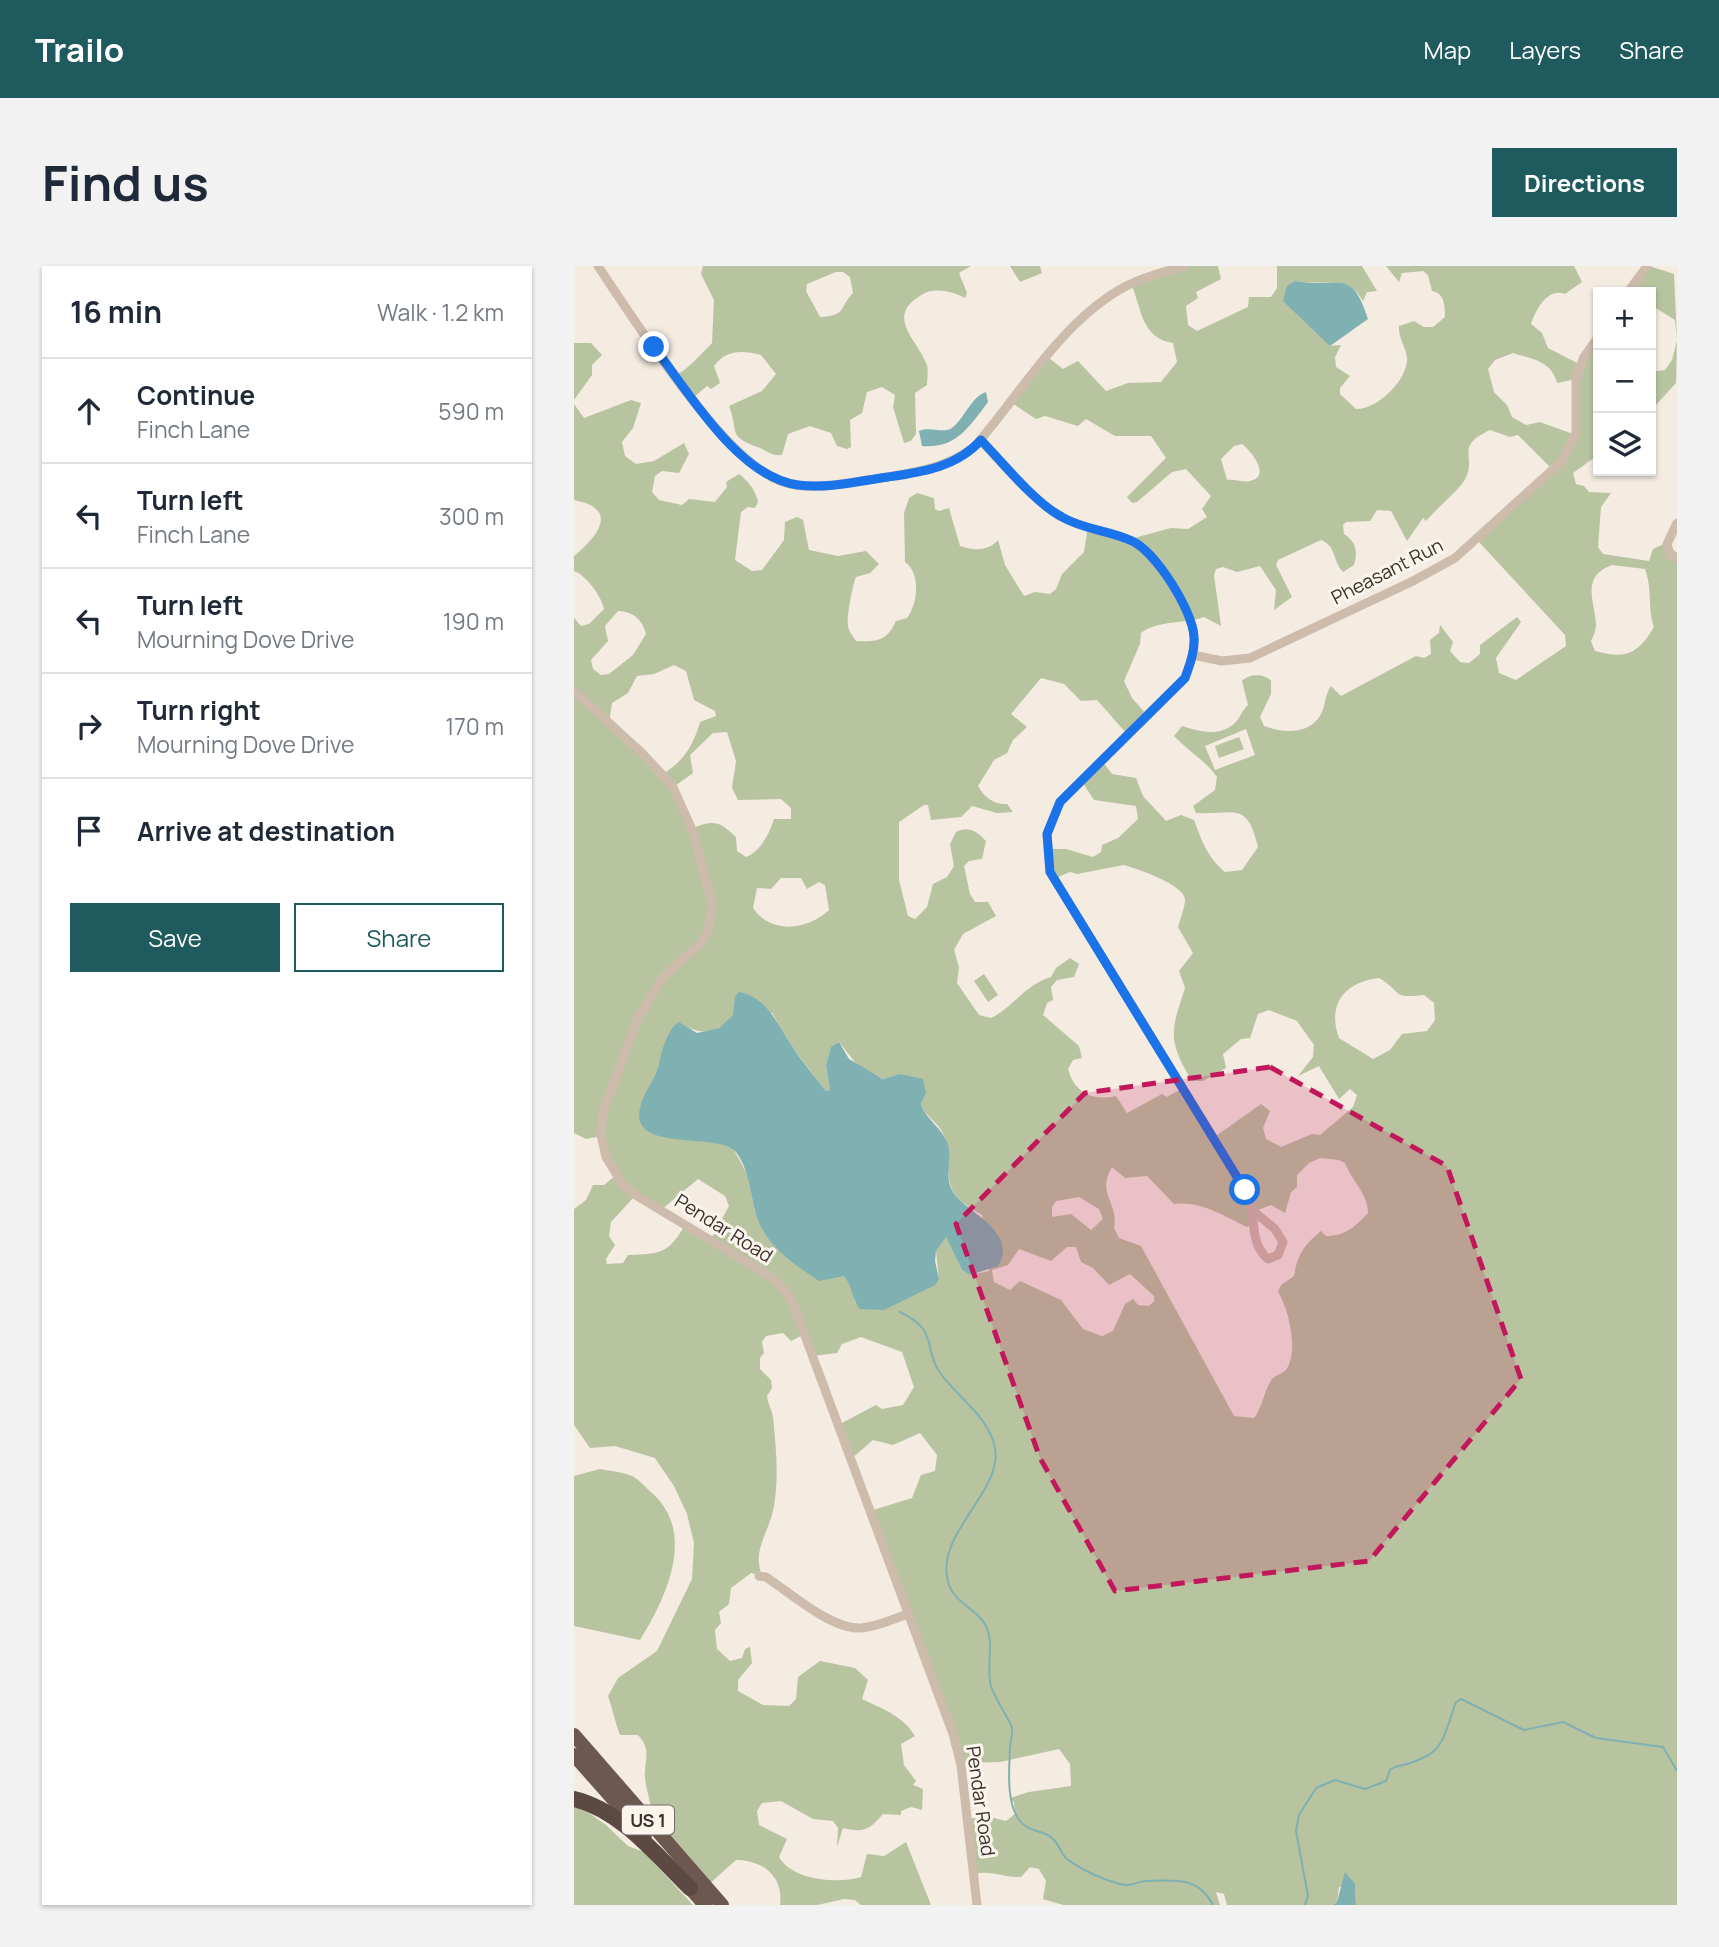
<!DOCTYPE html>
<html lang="en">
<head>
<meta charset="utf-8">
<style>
  body { margin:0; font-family:Manrope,sans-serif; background:#f2f2f3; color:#1f2937 }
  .controls { position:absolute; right:21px; top:21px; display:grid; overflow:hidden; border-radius:0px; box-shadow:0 2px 5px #0004 }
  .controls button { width:63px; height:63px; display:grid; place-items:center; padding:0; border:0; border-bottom:2px solid #e0e1e3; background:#fff; color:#1f2937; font:35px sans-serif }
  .stop { position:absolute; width:21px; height:21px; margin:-16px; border:5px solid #1a73e8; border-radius:50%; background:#fff }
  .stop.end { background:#1a73e8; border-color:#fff; box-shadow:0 2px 7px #0008 }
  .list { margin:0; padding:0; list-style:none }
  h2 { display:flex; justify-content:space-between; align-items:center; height:91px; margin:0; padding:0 28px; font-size:30px }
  h2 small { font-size:23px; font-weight:400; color:#747a83 }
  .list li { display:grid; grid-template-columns:46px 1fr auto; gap:21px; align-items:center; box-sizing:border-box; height:105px; padding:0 28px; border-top:2px solid #e0e1e3 }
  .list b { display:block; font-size:26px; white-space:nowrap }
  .list p { margin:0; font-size:23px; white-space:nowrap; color:#747a83 }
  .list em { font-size:23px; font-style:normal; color:#747a83 }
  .actions { display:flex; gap:14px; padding:21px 28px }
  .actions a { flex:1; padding:16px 0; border:2px solid #1f5a5e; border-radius:0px; text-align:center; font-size:24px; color:#1f5a5e }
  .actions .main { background:#1f5a5e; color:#fff }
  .icon { flex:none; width:38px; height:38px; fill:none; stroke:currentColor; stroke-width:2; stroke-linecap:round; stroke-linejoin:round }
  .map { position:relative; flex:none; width:1103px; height:1639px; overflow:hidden; border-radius:0px }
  header { display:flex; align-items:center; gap:42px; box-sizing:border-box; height:98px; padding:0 35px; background:#1f5a5e; color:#fff }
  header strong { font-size:33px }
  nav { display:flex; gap:38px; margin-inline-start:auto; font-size:24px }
  .intro { display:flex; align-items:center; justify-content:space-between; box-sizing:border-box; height:168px; padding:0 42px }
  h1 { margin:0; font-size:49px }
  .button { padding:18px 32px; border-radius:0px; background:#1f5a5e; color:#fff; font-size:24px; font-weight:700 }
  main { display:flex; gap:42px; padding:0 42px }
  aside { flex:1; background:#fff; border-radius:0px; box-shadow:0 2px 5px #0004 }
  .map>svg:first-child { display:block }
</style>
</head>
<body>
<header>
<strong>Trailo</strong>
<nav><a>Map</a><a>Layers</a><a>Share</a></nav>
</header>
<div class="intro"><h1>Find us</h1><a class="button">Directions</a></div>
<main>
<aside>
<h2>16 min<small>Walk · 1.2 km</small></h2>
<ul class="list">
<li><svg class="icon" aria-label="ahead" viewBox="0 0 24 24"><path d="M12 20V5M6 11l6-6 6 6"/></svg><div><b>Continue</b><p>Finch Lane</p></div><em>590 m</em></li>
<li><svg class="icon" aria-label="left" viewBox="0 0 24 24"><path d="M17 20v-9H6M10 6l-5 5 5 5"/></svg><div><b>Turn left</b><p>Finch Lane</p></div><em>300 m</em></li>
<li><svg class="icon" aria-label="left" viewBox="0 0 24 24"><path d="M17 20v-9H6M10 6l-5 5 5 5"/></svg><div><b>Turn left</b><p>Mourning Dove Drive</p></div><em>190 m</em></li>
<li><svg class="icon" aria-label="right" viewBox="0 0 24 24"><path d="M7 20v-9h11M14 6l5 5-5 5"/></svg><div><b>Turn right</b><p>Mourning Dove Drive</p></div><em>170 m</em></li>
<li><svg class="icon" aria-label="arrive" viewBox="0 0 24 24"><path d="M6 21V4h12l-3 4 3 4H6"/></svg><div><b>Arrive at destination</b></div></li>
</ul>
<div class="actions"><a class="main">Save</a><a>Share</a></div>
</aside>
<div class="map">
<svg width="1103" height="1639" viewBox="0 0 1103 1639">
  <rect width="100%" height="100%" fill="#f4ebe1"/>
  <g fill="#b8c4a0" fill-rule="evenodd">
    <path d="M129,0H397L385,7L393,27L391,32C379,26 362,21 349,28C310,50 342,72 352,97C355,103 353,113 353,119L341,127L342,168L337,175L330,177L319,141L321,129L308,121L293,126L288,147L276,154L277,181L273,183L263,180L257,167L236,160L214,168L208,189C198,190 195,186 186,182C152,169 166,169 155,140L188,125L202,108L187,89C167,84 152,84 140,100L146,117L137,123L133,120L120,131L103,109C116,101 127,88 138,77L140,34L127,8ZM262,6H269L276,11L279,27C265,41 273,50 246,51L232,25L233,18Z"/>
    <path d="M436,0H466L468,7L446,16Z"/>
    <path d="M614,0H644L647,13L622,26L624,32L612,40L614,59L623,65L674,41L675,31H697L703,22V0H788L803,25L793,26L789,35C774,7 747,20 721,15L756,80L767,79L761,91L762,101L776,110L766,122V128L782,143C803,144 834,114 833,92C832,81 824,72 825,60L840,55L850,61H859L871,51C871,41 871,27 858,25L854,9L849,5L828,7L825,16L812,0H1000L1008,16L991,28C974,21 962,43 957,58L968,67L974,82L1005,98L1018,83L1024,87V189L999,207L1002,218L1010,220L1015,226L1037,227L1027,241L1024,281L1029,288L1075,295L1079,283L1092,277L1103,287V1639H782L781,1618L765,1621L763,1636L759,1639H653L650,1628L642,1626L646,1639H489L469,1633L472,1615L465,1603L456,1601L447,1611C428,1612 420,1604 401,1608L395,1553L412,1550L432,1555L441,1548L440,1536L436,1532L455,1526L497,1520L496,1498L485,1483L426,1496L387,1497L296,1245L338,1232L347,1209L361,1205L363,1189L346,1167L319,1179L299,1174L277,1193L266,1158L302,1139L308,1143L329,1139L340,1121L328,1086L287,1071L268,1078L263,1087L239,1090L229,1069L217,1075L209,1067L192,1070L188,1076L190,1087L186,1092V1103L197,1114L198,1122L193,1130C194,1138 198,1144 199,1151C202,1182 206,1217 198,1249C191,1272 179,1286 188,1310L177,1307L157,1322L155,1338L145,1346L147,1357L141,1364L143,1383L156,1395L168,1392L171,1383L176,1381L178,1397L164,1414V1425L189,1439L215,1440L222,1433L224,1411L246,1395L281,1402L294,1414L288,1433C309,1443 329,1450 341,1470L327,1478L330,1499L342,1515L339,1519L349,1523L348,1544L337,1541L327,1545V1549L309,1548C295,1564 290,1567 269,1562L263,1581L264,1562L259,1555L239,1553L207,1535L188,1537L183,1545L185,1559L213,1573L205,1591C219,1615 265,1618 287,1611L293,1588L310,1590L332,1576L357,1639H287L281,1634L270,1633L243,1639H206C210,1610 188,1594 162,1594L134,1619C118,1600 78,1556 75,1532C73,1524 70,1512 71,1505C72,1489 76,1482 64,1469H46C41,1456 39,1444 34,1430L44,1412L83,1385L118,1313L120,1277L113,1248L100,1220L81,1192L41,1180L16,1182L0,1159V943L12,934L19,919H30L41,910L27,870L12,873L0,867V352L7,360L15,358L30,343C28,331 12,309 0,305V290C24,270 46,243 0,234V138L10,152L57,134L67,137L59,162L48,176L51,190L62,198L80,195L110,177L115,188L105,207L88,205L81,210L78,226L85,234L108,239L115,233L141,236L153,221L152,216L165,208C175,216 181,223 184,236L181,242L174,241L167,246L161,294L178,305L188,304L210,274L211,256L223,251L229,254L235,284L264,290L292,285L305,298L296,307L282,311C279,317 272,353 274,360C275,366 279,370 282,375C303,376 313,375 322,355L333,352C344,338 347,307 331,296L330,247L335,232L343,227L360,232L361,243L365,245L375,242L386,280C399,285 415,285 424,274L431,299L450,330L461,326L476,328L482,323L488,308L510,286L514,261L560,272L597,262L614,263L633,251L628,243L637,230L612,203L598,206L563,236L558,237L553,231L592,192L577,170H541L512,153L504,160L471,150L462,153L438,137L475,92L489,103L504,95L532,125L554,117L587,116L603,96L599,77C568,72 568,45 558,20ZM939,87C958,93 978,95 983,117L1002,113L999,168L966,156L952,159L938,151L933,139L920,126L914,103L921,94ZM916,164L936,171L944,169L976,201L904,275L991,369L992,380L942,414L925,407L922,392L947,356L943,351L906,379V388L895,397L886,396L876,385L879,376L866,359L865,367L856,374L857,388L850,392L842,390L767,430L757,420C751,428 752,437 748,446C737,470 709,467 690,460L686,451L697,428V415C690,407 675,408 668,415L674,439C668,444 666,452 661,457C645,471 627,466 608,460L600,470C615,486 630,493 643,511L641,524L619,540L622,547C660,549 673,534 684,581L668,604L651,606C633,591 628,575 620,554L607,549L592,555L569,530L562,512L538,508L528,495L509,517L520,534L562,540L564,553L544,572L528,579L527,586L519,591L492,583H476L482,612L496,606L503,608L550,599C561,602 609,618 611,633C611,642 606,653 604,661L619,687L605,705L611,722C597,765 593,774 618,815H629L652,802L649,788L667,773L676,772L684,748L695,744L723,755L740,779L739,791L724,810L745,800L765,833L776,823L783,829L779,841L746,869L738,868L707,881L692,873L689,862L696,845L687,838L639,872L607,823L593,831L588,828L553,847L542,830C519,835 501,828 494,803L499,794L508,792L505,780L469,749L473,737L479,734L477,721L483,714L500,711L505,698L496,692L482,702L477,711C452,718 439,741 417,752L405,749L383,717L385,701L380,684L389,668L422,650L414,636H401L396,628L390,600L395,595L408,593L412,575C404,566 394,559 382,566L376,578L380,600L373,611L359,618L353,641L341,653L334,650L325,614V556L350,539H354L357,554L387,551L398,540L423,547L439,546L433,538C420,539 410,531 404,520L420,494L433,487L439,474L453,461L437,448L467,412L490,418L507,435L523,434L553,468L573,449L558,432L550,415L566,378L567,367C584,354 611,358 630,351L647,360L640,309L642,303L649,301L663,306L686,300L702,324L700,344L718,331L702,299L704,294L747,274C762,279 759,296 769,306L780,299C784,285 782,276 770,268L769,259L772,256L796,255L803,244L817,245L833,275L849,252L852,255C863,242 878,230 888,218C907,192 877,182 916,164ZM668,178C677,185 698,210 676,215C669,217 661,213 653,214L647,193L660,180ZM1038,299L1071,303C1079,325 1073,340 1080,361C1063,389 1052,393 1021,385L1017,375C1019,371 1022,364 1022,359C1021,335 1006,311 1038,299ZM44,345C58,345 69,354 72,368L59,389L35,408L27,409L19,403L17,394L34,375L31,360ZM100,399L112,405L120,434L141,445L142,450L126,456C120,478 110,495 90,507L35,458L38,437L54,427L63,410L80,408ZM672,463L681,489L641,504L631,480ZM153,466L162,495L158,522L164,534L207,533L217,542V553H200C196,567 186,586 172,591L163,585L162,571C145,555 140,554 119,562L101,520L119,507L116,489L139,467ZM207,612H227L233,623L245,616L251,619L255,644C234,664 197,669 179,642L183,622L197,623ZM805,712C829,726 817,733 850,729L860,737L861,754L853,765L828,768L816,784L799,793L765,772C753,739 770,716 805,712ZM198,747L219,782L252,825L256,824L252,799L257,782L265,776L284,800L310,813L326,808L352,827L347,838C351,850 361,854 367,864C381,886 366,914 385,933C391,939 400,944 408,949L415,1005L396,1009L388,1004L372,970L362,985L365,1013L281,1037L276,1016L270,1009L181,946L174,910L159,882L66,842L105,756C125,770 143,769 159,749ZM746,892L765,894L771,897C778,915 794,928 794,947C781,961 771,970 752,970L747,965C730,979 724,988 720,1010L707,1019L704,1026C715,1043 725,1086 712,1104C708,1108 702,1109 698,1113C690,1124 689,1141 680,1152L660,1150L567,980L545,972L540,962C545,935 522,929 538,901L551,912L573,910L600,938C628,935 649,950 673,961L678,958L684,944L697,939L711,947L717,926L723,921V909L735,897ZM124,913L151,930L155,940L136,975L111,959C95,987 87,988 54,989L49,997L33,998L32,993L41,979L35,970L37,956L61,930L87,944ZM505,931L525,943L529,953L517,964L497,948L478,951V941L482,935ZM493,981H502L507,996L519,1002L535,1019L556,1008L580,1030V1035L575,1040L564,1039L559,1033L551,1038L539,1065L528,1070L509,1063L487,1034L446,1015L436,1024L420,1016L418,1004L434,999L445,983L477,995Z"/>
    <path d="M1075,0L1100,8L1103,74L1101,54L1077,39V26H1059Z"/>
    <path d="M1103,75L1102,117L1080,141L1077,165V106L1091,104L1098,94Z"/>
    <path d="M0,77H17L28,89L18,99V109L0,134Z"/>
    <path d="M665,471L670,483L645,492L641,480Z"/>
    <path d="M410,708L424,729L414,736L400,715Z"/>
    <path d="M26,1203C36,1205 48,1206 58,1210C65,1213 72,1222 78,1227C123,1267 92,1332 66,1374L0,1360V1210Z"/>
    <path d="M0,1541L12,1545L32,1559L54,1580L70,1586L119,1639H0Z"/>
  </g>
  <g fill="#7fb0b2">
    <path d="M721,15C765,23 777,0 794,53L756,80L709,35L713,20Z"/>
    <path d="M412,126L414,136C395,161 382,183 348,180L345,165C356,160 369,168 378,162C391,152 396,132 412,126Z"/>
    <path d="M165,726C193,731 204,759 218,780C228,796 241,810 252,825L256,824L252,799L257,781L265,776L275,793L309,813L326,808L349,813L352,827L347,838C352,854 369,862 374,879C378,893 371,908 377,922C386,945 446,963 424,1000L396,1009L388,1004L372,971L362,985L361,995L365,1013L361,1019L310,1044L286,1043C277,1033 279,1020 270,1010L245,1015C216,995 189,979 180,941C176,922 174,902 162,886C145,865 55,888 66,842C69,827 81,814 85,798C88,785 93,763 105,756L123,767L145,762L159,749L161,731Z"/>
    <path d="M771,1606L781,1618L782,1639H759L763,1636Z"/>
  </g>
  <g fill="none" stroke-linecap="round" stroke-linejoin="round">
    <g stroke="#7fb0b2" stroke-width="2">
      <path d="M326,1046C366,1065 348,1082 367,1108C384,1131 409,1147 419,1174C437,1223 357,1266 375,1319C381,1337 405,1344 413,1362C420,1379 412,1402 417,1420C421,1433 437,1456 438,1462C439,1468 436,1476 436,1483C435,1504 432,1538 446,1555C454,1566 469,1564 478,1572C485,1578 487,1588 493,1593C507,1604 534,1616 551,1619C559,1620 564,1615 572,1615C600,1614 624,1610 639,1639"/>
      <path d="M731,1639L734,1630L722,1565L725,1549L742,1522L761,1514L791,1523L812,1515L816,1504L821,1501C870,1490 867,1478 882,1436L887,1433L950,1464L989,1456L1022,1472L1089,1481L1103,1505"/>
    </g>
    <g stroke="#cdbbac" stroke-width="9">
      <path d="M24,0C59,53 150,194 206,215C236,226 270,217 301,213C337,207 371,204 401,180C444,131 481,66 537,29C559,14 585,7 611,0"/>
      <path d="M1054,26L1073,0"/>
      <path d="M406,174C429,197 460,236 488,251C510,264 535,264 558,275C582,286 619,345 620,371C621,386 616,398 611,412L486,536L473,568L476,606L677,933C680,953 677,980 694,993L704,989L709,976L701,963L678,944"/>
      <path d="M1103,257L1093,278L1096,289L1103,292"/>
      <path d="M619,389L648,395L676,392L839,315L881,292L987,196L1002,167V111L1010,91L1024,71"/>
      <path d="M0,425L67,486L98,519L120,568L138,638L134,666L126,678L89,711L64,752L29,845L27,869L32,891L49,919L63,930L191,1007L204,1017L218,1035L379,1468L387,1499L403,1639"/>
      <path d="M185,1310L192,1311C216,1327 258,1364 287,1362C303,1361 319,1353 334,1348"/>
    </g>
    <g stroke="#6c584f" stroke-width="14">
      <path d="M0,1469L148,1639"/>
      <path d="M0,1489L71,1569"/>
      <path d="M109,1614L131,1639"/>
    </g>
    <path stroke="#5c4a42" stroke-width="16" d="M0,1533C47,1544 83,1590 116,1622"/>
  </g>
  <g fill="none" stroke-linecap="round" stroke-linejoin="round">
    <path stroke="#1a73e8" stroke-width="9" d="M80,81C114,125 164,211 224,219C254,223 285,215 314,211C348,206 383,201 407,174C429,197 460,236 488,251C510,264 535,264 558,275C582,286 619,345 620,371C621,385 616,398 611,412L486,536L473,568L476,606L671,924"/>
  </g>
  <path fill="#c2185b" fill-opacity="0.2" stroke="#c2185b" stroke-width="5" stroke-dasharray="14 9" stroke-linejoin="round" d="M696,801L873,900L947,1113L795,1295L541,1325L466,1192L382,958L511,827Z"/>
  <g text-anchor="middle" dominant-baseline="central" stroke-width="6" stroke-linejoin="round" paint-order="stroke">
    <rect fill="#fbf5ee" stroke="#756b66" stroke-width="2" x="48" y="1539.5" width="52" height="29" rx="5"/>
    <g font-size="18" font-weight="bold" fill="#3b302b">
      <text x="74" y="1554">US 1</text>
    </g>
    <g font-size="19" fill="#3b302b" stroke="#fbf5ee">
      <text transform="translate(813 305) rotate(-27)">Pheasant Run</text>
      <text transform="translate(150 962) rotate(32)">Pendar Road</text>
      <text transform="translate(407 1535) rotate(82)">Pendar Road</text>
    </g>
  </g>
</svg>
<div class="controls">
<button>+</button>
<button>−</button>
<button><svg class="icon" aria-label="layers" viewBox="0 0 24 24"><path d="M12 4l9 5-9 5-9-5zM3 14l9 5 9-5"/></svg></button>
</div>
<div class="stop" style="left:671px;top:924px"></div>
<div class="stop end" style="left:80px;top:81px"></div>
</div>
</main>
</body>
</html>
